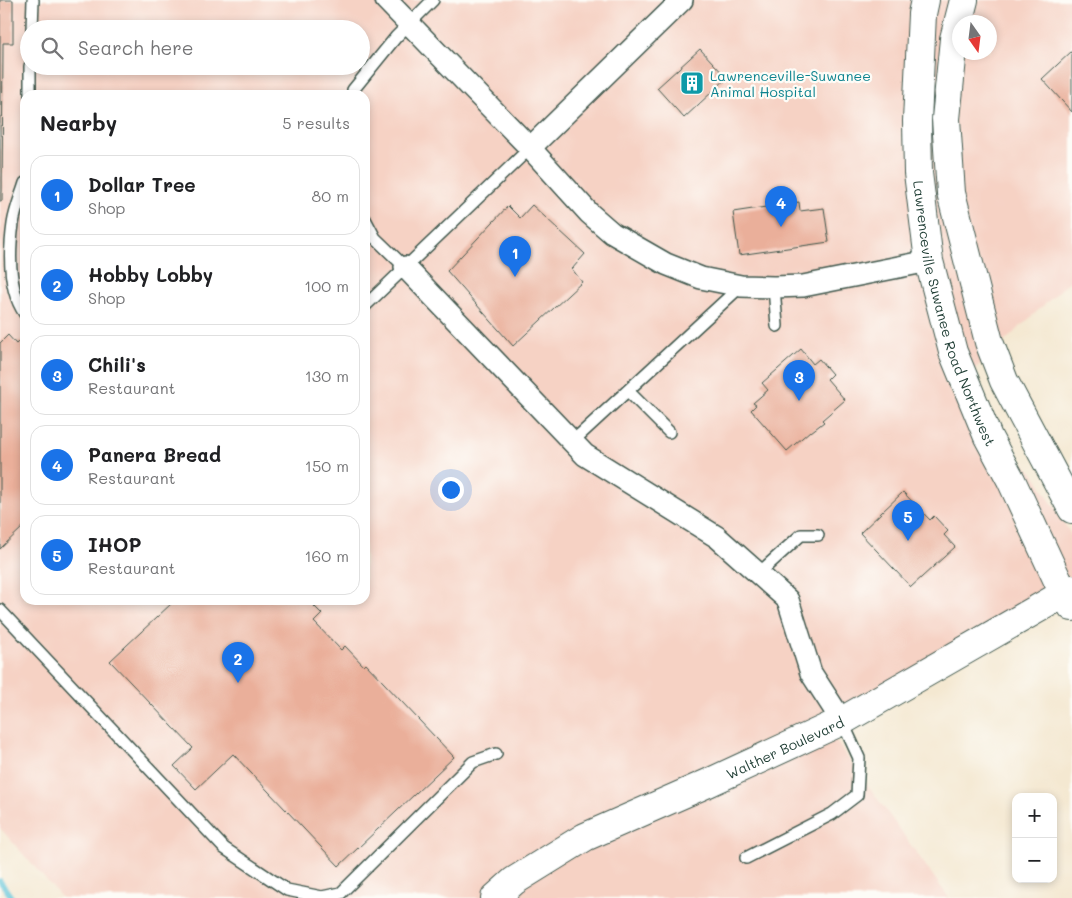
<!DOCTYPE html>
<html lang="en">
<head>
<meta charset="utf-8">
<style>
  body { margin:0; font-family:Mali,sans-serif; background:#f2f2f2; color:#202124 }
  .controls { position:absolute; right:15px; bottom:15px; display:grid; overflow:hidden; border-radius:10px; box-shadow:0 2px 8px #0003 }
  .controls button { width:45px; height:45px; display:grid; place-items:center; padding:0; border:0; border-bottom:1px solid #e0e0e0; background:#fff; color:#202124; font:25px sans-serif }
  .compass { position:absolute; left:952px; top:15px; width:45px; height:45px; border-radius:50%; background:#fff; box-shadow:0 2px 8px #0003; rotate:166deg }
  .you { position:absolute; left:450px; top:489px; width:18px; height:18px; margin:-12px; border:4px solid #fff; border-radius:50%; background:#1a73e8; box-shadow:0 0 0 8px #1a73e833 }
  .badge { display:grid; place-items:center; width:32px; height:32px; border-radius:50%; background:#1a73e8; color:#fff; font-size:16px; font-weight:700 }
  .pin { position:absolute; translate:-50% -41px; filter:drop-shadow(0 1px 2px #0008) }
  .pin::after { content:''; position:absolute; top:26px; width:18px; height:15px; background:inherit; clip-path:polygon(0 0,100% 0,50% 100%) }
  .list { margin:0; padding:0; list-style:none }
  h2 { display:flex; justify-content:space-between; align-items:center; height:65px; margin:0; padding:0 20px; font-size:21px }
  h2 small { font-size:16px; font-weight:400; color:#757577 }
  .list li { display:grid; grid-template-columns:32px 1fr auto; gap:15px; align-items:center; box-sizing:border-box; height:80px; margin:0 10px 10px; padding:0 10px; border:1px solid #e0e0e0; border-radius:15px }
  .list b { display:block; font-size:19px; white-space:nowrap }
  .list p { margin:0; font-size:16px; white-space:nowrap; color:#757577 }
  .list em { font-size:16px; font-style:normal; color:#757577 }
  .icon { flex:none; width:28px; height:28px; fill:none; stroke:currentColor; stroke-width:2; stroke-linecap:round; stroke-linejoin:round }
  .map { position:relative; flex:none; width:1072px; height:898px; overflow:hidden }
  .search { position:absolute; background:#fff; box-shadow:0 2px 8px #0003; left:20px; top:20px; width:350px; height:55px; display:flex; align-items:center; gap:12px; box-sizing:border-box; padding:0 18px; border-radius:28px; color:#757577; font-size:19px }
  .panel { position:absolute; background:#fff; box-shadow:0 2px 8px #0003; left:20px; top:90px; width:350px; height:515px; border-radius:15px }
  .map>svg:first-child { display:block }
</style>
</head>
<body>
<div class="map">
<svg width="1072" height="898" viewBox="0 0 1072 898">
  <rect width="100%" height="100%" fill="#fdfcf7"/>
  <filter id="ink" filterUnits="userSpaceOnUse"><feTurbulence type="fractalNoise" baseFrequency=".02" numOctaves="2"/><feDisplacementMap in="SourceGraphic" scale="10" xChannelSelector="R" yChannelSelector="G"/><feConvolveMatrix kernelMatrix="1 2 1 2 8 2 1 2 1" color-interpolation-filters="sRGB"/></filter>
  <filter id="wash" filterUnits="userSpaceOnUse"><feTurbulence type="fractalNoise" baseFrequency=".0096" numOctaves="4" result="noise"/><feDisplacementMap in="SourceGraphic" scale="20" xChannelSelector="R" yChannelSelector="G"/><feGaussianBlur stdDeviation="1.12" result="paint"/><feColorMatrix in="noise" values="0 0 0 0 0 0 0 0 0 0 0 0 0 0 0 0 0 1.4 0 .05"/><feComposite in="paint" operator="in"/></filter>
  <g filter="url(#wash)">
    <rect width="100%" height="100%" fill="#f4e8d1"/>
    <path fill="#f6d2c4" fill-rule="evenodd" d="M0,0H1072V279L950,392L1034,474L1072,536V599L823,723L949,898H62L0,828ZM960,22H990V52H960ZM29,29H361V66H29ZM25,95H365V600H25Z"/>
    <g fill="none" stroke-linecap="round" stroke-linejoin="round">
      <path stroke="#5bc3d7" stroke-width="5.5" d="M0,881L12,898"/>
    </g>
    <g id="blocks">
      <g fill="#eaaf9a">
        <path d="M0,0H13V43H3L2,201H0Z"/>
        <path d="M700,49L727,78L684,118L657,88Z"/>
        <path d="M1072,51V112L1042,79Z"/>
        <path d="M799,202L800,211L824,208L829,242L739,255L733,212Z"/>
        <path d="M532,205L585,254L572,269L582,282L513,346L447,271L508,206L520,218Z"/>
        <path d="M8,335L16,344L20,340L25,345V525L0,549V343Z"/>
        <path d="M801,349L813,364L819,359L832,374L827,379L845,400L822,420L824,422L811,432L810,431L787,451L751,410L756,405L753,403L768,390L762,383Z"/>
        <path d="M903,492L930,520L934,516L948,531L944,535L955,547L911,587L860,533Z"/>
        <path d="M169,600H313L317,604L314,606L322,614L314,622L341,650L345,646L364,666L366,664L454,757L339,866L233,754L196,789L174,766L193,748L110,661L172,603Z"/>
      </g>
    </g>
  </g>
  <g filter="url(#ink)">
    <use href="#blocks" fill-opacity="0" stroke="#3f574c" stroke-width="1"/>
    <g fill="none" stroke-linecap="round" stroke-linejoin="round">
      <g stroke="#3f574c" stroke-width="14">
        <g id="service">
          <path d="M32,29L33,0"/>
          <path d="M30,95V66"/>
          <path d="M353,95V90L396,37L433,0"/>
          <path d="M25,183C21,196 15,210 13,224C9,253 8,290 25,314"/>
          <path d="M365,219L375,238L405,267"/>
          <path d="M774,287L777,326"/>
          <path d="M365,306L530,148"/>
          <path d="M628,391L669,432"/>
          <path d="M572,442L741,286"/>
          <path d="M758,574L801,535H818"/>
          <path d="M0,610L224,848L287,890L322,897L341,893L473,762L496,754"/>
          <path d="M746,858L832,814L857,795L859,758L842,721"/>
        </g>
      </g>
      <g stroke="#3f574c" stroke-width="24">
        <g id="minor">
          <path d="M386,0L530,148L589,213L612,233L666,264L701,278L741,286L774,287L803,286L929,261"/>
          <path d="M530,148L682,0"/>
          <path d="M405,267L585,455L717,537L788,600L811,673L842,721"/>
        </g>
      </g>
      <g stroke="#3f574c" stroke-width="30">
        <g id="tertiary">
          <path id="s1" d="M495,898L514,881L585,837L708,783L842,721L1072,589"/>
        </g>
      </g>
      <g stroke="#3f574c" stroke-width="30">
        <g id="secondary">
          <path id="s2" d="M925,0L922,14L917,121L918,173L929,261L953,352L988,437L1011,480L1064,594L1072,607"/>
          <path d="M964,0L954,39L946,119L951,193L989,342L1004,381L1072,509"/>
        </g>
      </g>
      <use href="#service" stroke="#fff" stroke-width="11"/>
      <use href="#minor" stroke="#fff" stroke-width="21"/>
      <use href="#tertiary" stroke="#fff" stroke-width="28"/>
      <use href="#secondary" stroke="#fff" stroke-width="28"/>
    </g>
  </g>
  <defs>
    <g id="building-square" transform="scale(1.25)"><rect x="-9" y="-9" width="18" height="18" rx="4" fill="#0f9aa8" stroke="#fdfcf7"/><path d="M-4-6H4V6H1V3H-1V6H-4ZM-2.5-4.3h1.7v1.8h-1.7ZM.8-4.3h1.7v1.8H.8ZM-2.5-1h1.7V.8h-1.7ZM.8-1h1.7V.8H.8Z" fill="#fff"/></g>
  </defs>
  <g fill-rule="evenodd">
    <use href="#building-square" x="692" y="83"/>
  </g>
  <g text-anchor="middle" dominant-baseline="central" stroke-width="4.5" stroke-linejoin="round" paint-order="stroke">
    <g font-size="14" fill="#0d838f" stroke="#fdfcf7" text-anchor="start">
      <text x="710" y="75">Lawrenceville-Suwanee<tspan x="710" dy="16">Animal Hospital</tspan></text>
    </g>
    <g font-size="14" fill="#1f3d34" stroke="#fdfcf7">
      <text stroke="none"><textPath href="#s2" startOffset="319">Lawrenceville Suwanee Road Northwest</textPath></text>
      <text stroke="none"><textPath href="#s1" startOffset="328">Walther Boulevard</textPath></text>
    </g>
  </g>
</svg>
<div class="controls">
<button>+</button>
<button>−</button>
</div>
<svg class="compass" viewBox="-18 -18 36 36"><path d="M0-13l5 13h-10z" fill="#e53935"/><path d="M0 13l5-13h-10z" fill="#757577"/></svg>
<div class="you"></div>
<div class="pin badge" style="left:515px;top:277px">1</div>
<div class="pin badge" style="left:238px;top:683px">2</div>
<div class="pin badge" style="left:799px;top:401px">3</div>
<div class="pin badge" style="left:781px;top:227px">4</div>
<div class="pin badge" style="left:908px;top:541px">5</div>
<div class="search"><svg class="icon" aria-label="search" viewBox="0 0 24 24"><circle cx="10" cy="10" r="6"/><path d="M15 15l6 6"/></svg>Search here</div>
<section class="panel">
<h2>Nearby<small>5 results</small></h2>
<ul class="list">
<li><span class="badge">1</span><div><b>Dollar Tree</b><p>Shop</p></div><em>80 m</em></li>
<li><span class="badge">2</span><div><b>Hobby Lobby</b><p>Shop</p></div><em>100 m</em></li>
<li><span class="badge">3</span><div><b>Chili's</b><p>Restaurant</p></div><em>130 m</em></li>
<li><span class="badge">4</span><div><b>Panera Bread</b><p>Restaurant</p></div><em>150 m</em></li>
<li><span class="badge">5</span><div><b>IHOP</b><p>Restaurant</p></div><em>160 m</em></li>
</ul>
</section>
</div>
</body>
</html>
